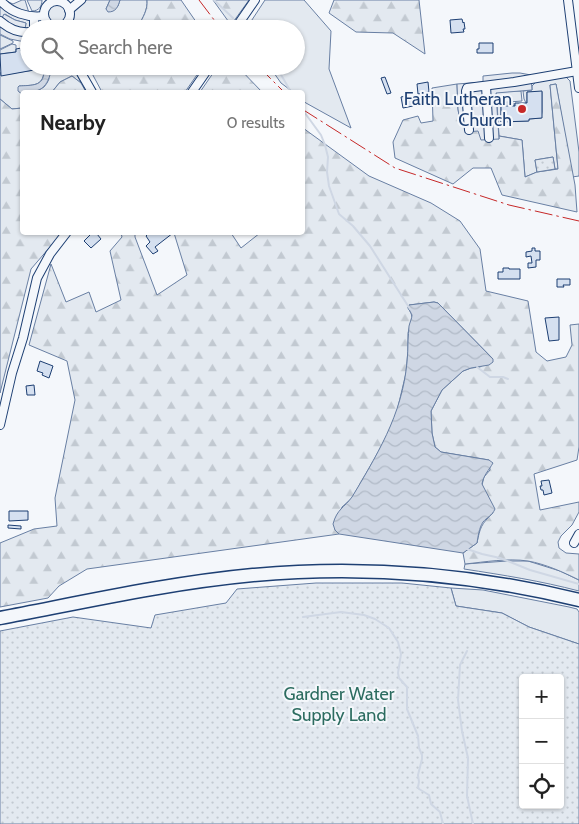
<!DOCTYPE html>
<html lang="en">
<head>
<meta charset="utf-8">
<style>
  body { margin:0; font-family:Cabin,sans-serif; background:#f2f2f2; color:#222 }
  .controls { position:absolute; right:15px; bottom:15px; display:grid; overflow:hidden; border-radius:5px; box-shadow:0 1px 4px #0004 }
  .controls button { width:45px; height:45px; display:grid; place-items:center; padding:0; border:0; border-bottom:1px solid #e0e0e0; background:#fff; color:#222; font:25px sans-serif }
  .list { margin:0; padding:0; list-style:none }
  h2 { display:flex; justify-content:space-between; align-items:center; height:65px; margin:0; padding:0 20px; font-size:21px }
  h2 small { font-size:16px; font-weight:400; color:#767676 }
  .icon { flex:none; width:28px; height:28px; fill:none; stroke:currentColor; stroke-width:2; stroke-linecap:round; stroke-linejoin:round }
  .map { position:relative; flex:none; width:579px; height:824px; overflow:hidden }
  .search { position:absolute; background:#fff; box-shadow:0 1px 4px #0004; left:20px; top:20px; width:285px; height:55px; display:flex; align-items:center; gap:12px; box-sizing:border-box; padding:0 18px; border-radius:28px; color:#767676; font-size:19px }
  .panel { position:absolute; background:#fff; box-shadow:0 1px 4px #0004; left:20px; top:90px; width:285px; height:145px; border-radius:5px }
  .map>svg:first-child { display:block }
</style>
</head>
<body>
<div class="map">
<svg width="579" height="824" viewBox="0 0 579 824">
  <defs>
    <pattern id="forest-firs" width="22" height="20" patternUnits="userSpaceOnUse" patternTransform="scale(1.25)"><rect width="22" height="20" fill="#e3e9f0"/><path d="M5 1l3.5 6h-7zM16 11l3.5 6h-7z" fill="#c2c9d1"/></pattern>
    <pattern id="park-dots" width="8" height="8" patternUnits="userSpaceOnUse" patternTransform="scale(1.25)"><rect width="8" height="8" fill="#e3e9f0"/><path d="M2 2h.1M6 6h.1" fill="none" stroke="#c2c9d1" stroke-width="1.8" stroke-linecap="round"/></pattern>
    <pattern id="water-waves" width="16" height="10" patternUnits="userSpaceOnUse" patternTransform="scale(1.25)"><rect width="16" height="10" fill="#cfd7e4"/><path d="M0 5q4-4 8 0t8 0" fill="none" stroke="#b1bac7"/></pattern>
  </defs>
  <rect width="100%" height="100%" fill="#f4f7fb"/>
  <g fill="#e3e9f0" stroke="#687fa3">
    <path d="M4,0L13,4L22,0H25L29,13H38C25,17 12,9 4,0Z"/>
    <path d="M27,0H42C42,6 39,11 32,11Z"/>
    <path d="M87,0H110L106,9L112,11L118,6L120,0H147C148,9 143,18 138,26L118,27L101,22L91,24L88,29H68L73,13Z"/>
    <path d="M265,0H304L331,31L329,69L351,128L306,103L303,101L302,92H293L281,83L269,66H296V29H246Z"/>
    <circle cx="57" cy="14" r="9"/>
    <path d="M0,7H2L16,16L30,21L31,27L29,29H25L26,23L15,20L5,14L2,18L0,17Z"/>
    <path d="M0,35L13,41V43L0,49Z"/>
    <path d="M12,44L16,45V52L0,54V50Z"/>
    <path d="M34,66H73L81,83L72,76L60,82L52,92H35L44,87L47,83L49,79L48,72L44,71C43,87 32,85 19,86L20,93L22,94V108L12,109L0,99V72L1,75L34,70Z"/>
    <path d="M566,77L570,81L579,152V176L572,177L556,84L550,85L558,169H555L553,157L535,160L537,172L525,177L522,140L499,136L497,104H515V106H501V122L528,121L529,119L541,118L542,112V92H527V103H526L524,99L523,91L532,90V86L536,82Z"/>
    <path d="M521,91L522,101L496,103V92Z"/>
    <path d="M507,561H528L560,571L579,580V591C541,581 503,575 464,569L465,564Z"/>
    <path d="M451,588L483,590L569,607L577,609L579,612V644L529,627L502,613L456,606Z"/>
  </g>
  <g fill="url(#forest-firs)" stroke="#687fa3">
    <path d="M147,0H181L201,29H88L91,24L101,22L118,27L138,26C143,18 148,9 147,0Z"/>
    <path d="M213,0H249L231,25Z"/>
    <path d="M334,0H419L425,54L393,33L356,32L329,13Z"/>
    <path d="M88,66H203L185,92H102Z"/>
    <path d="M218,66H237L262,92H200Z"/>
    <path d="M72,76L81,83L86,92H52L60,82Z"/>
    <path d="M457,84L458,109L460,122H465L479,131L499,139V136L522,140L525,177L537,172L558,169L550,85L556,84L575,185L577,212L502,195L491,168H473L453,184L395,158L393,142L403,120L418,116L421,123L433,121L432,88Z"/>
    <path d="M0,99L12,109L22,108V232L62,233L31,269L0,393Z"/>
    <path d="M303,128L369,176L431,203L460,221L480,249L486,291L528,301L536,352L547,361L566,357L572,345L570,325L579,324V447L577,460L534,474L540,510L579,502V512L572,525L561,536L558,542L559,548L566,553L579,554V580C563,572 545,564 528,561C507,558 485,562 465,564L463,553L477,543C480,528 481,524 493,513L482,485L484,477L490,470L489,460L441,452L435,447L432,433L431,411L442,390L463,371L471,368L480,367L493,359L438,303L434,302L409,305L408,308L411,313L412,317L408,333V350L406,373L397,411L388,433L376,456L352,498L342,507L335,530L339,534L87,569L59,586L48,598L0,607V543L34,529L57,526L55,498L75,400L67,361L29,345L51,264L66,302L89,292L96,312L121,300L110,251L122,237L121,233H135V237L157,295L187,275L174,233H231L241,248L260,233L302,232Z"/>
  </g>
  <g fill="url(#park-dots)" stroke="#687fa3" fill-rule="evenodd">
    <path d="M553,157L555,169L537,172L535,160Z"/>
    <path d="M316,583H402L451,588L456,606L502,613L529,627L579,644V824H0V631L73,617L151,628L155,615L226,603L237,589ZM523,678H560V805H523Z"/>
  </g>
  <g fill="#e3e8f0" stroke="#687fa3">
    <path d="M4,14L15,20L26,23L25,29L27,36L25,42L10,39L0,34V17L2,18Z"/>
    <path d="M512,73H520L531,75L532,90L496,93L499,139L481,140L478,131L466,132L465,123L460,122L458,109L457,84L483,82V76Z"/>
  </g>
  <g fill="url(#water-waves)" stroke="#687fa3">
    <path d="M110,0H120C118,7 116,12 108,12L106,9Z"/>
    <path d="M44,71L48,72L50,75C45,91 37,92 22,92V94L18,91V87L19,86C31,85 44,87 44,71Z"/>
    <path d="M434,302L438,303L493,359V362L489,365L471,368L463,371L442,390L431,411L432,433L435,447L441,452L489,460L493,463C489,470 483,476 482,484L495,509C492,516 487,517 483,522C479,528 478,537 477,543L463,553L339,534L335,530L333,524C337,509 344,508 352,497C354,494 356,490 358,487C387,438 408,399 408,341C408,336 409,331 409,326C410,322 412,318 412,315C411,313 409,309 408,308L409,305Z"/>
  </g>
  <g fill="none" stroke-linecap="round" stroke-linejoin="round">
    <g stroke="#cfd7e4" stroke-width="2">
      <path d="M214,0L233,18"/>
      <path d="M276,66L291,92"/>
      <path d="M302,109L321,135L325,145L328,157L327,172L329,186L339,214L353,226L370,246L410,309"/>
      <path d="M477,367L490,377H503L508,379"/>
      <path d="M467,549L482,554L500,558L530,570L579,584"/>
      <path d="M303,617L341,612L364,615L375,619L389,628L398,642L401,654L398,673L399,678L407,687V709L418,736L419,748L422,755V759L418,775L419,782L418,787L419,789L429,795L431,804L440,812L443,824"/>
      <path d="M467,651L460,665L458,700L462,731L468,758L467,796L473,824"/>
    </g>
  </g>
  <g fill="#d5e0f0" stroke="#1d3f73">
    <path d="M462,19L463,23L464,22L465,29H463L464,32L451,33L450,20Z"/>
    <path d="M479,43H493V53H477V49H479Z"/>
    <path d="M21,48V51L29,50V66H34V70L1,76L0,54L16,52V49Z"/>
    <path d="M385,77L391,93L387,94L381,78Z"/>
    <path d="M428,82L429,92L418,94L417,84Z"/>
    <path d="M542,91V118L529,119V121L501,122V106H515V103H527V92Z"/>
    <path d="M411,95L413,106L403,108L401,97Z"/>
    <path d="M93,232H98L97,234L101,239L91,248L84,241Z"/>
    <path d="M150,232H172L173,233L155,247L158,251L153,254L146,246L150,242L146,236Z"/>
    <path d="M532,248H535V251H540V260H536V267L528,268V263H532L531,256L526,257V252L532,251Z"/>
    <path d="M503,268H509V269H520V279H498V272H503Z"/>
    <path d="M557,279H570V285H563L564,287H557Z"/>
    <path d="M559,317V340L549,341L545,318Z"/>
    <path d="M40,361L53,366L49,378L42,375L43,373L37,371Z"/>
    <path d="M34,385L35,395H27L26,386Z"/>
    <path d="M549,480L552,493L544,495L543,490H541L540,486H542L541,481Z"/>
    <path d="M9,511H28V520L9,521Z"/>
    <path d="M8,525L21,526V529L8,528Z"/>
  </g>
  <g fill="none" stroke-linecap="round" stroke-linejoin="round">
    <g stroke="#1d3f73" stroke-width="10">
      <g id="minor">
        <path d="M0,0C11,13 28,18 44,16"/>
        <path d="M568,0L579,88"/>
        <circle cx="57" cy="14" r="13"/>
        <path d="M69,10L81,0"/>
        <path d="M0,21C8,28 18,33 29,32"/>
        <path d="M34,29V17"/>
        <path d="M235,29L255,0"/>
        <path d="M77,66L88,85L92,92"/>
        <path d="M486,86L489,138"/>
        <path d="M192,92L210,66"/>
        <path d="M469,130L466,91L467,88L514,82L577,71"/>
        <path d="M0,425L12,373L23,338L37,278L50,254L67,232"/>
        <path d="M574,543L579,534"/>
      </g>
    </g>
    <g stroke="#1d3f73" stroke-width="15">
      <path id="highway" d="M0,618C84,602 168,583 253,575C361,565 473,574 579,600"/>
    </g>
    <use href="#minor" stroke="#f4f7fb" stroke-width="8"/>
    <use href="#highway" stroke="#f4f7fb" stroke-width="12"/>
    <g stroke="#c62828" stroke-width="1" stroke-dasharray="18 4 2.5 4" stroke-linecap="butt">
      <path d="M199,0L221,29"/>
      <path d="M258,66L284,92"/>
      <path d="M302,109L395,168L509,205L579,221"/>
    </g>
  </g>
  <circle fill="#c62828" stroke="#f4f7fb" stroke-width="2" cx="522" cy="109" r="5"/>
  <g text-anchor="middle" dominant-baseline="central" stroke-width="4" stroke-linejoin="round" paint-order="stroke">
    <g font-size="18" fill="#1d3f73" stroke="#f4f7fb" text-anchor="end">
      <text x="512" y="99">Faith Lutheran<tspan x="512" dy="21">Church</tspan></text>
    </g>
    <g font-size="18" fill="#2c6c60" stroke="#f4f7fb">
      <text x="339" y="694">Gardner Water<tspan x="339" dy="21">Supply Land</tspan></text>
    </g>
  </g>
</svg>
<div class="controls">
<button>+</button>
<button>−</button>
<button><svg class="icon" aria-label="locate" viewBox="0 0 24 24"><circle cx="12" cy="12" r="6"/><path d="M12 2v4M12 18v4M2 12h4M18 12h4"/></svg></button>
</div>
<div class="search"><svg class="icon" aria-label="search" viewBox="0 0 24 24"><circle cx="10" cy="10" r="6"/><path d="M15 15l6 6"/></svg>Search here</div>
<section class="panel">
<h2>Nearby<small>0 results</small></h2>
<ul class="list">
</ul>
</section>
</div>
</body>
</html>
